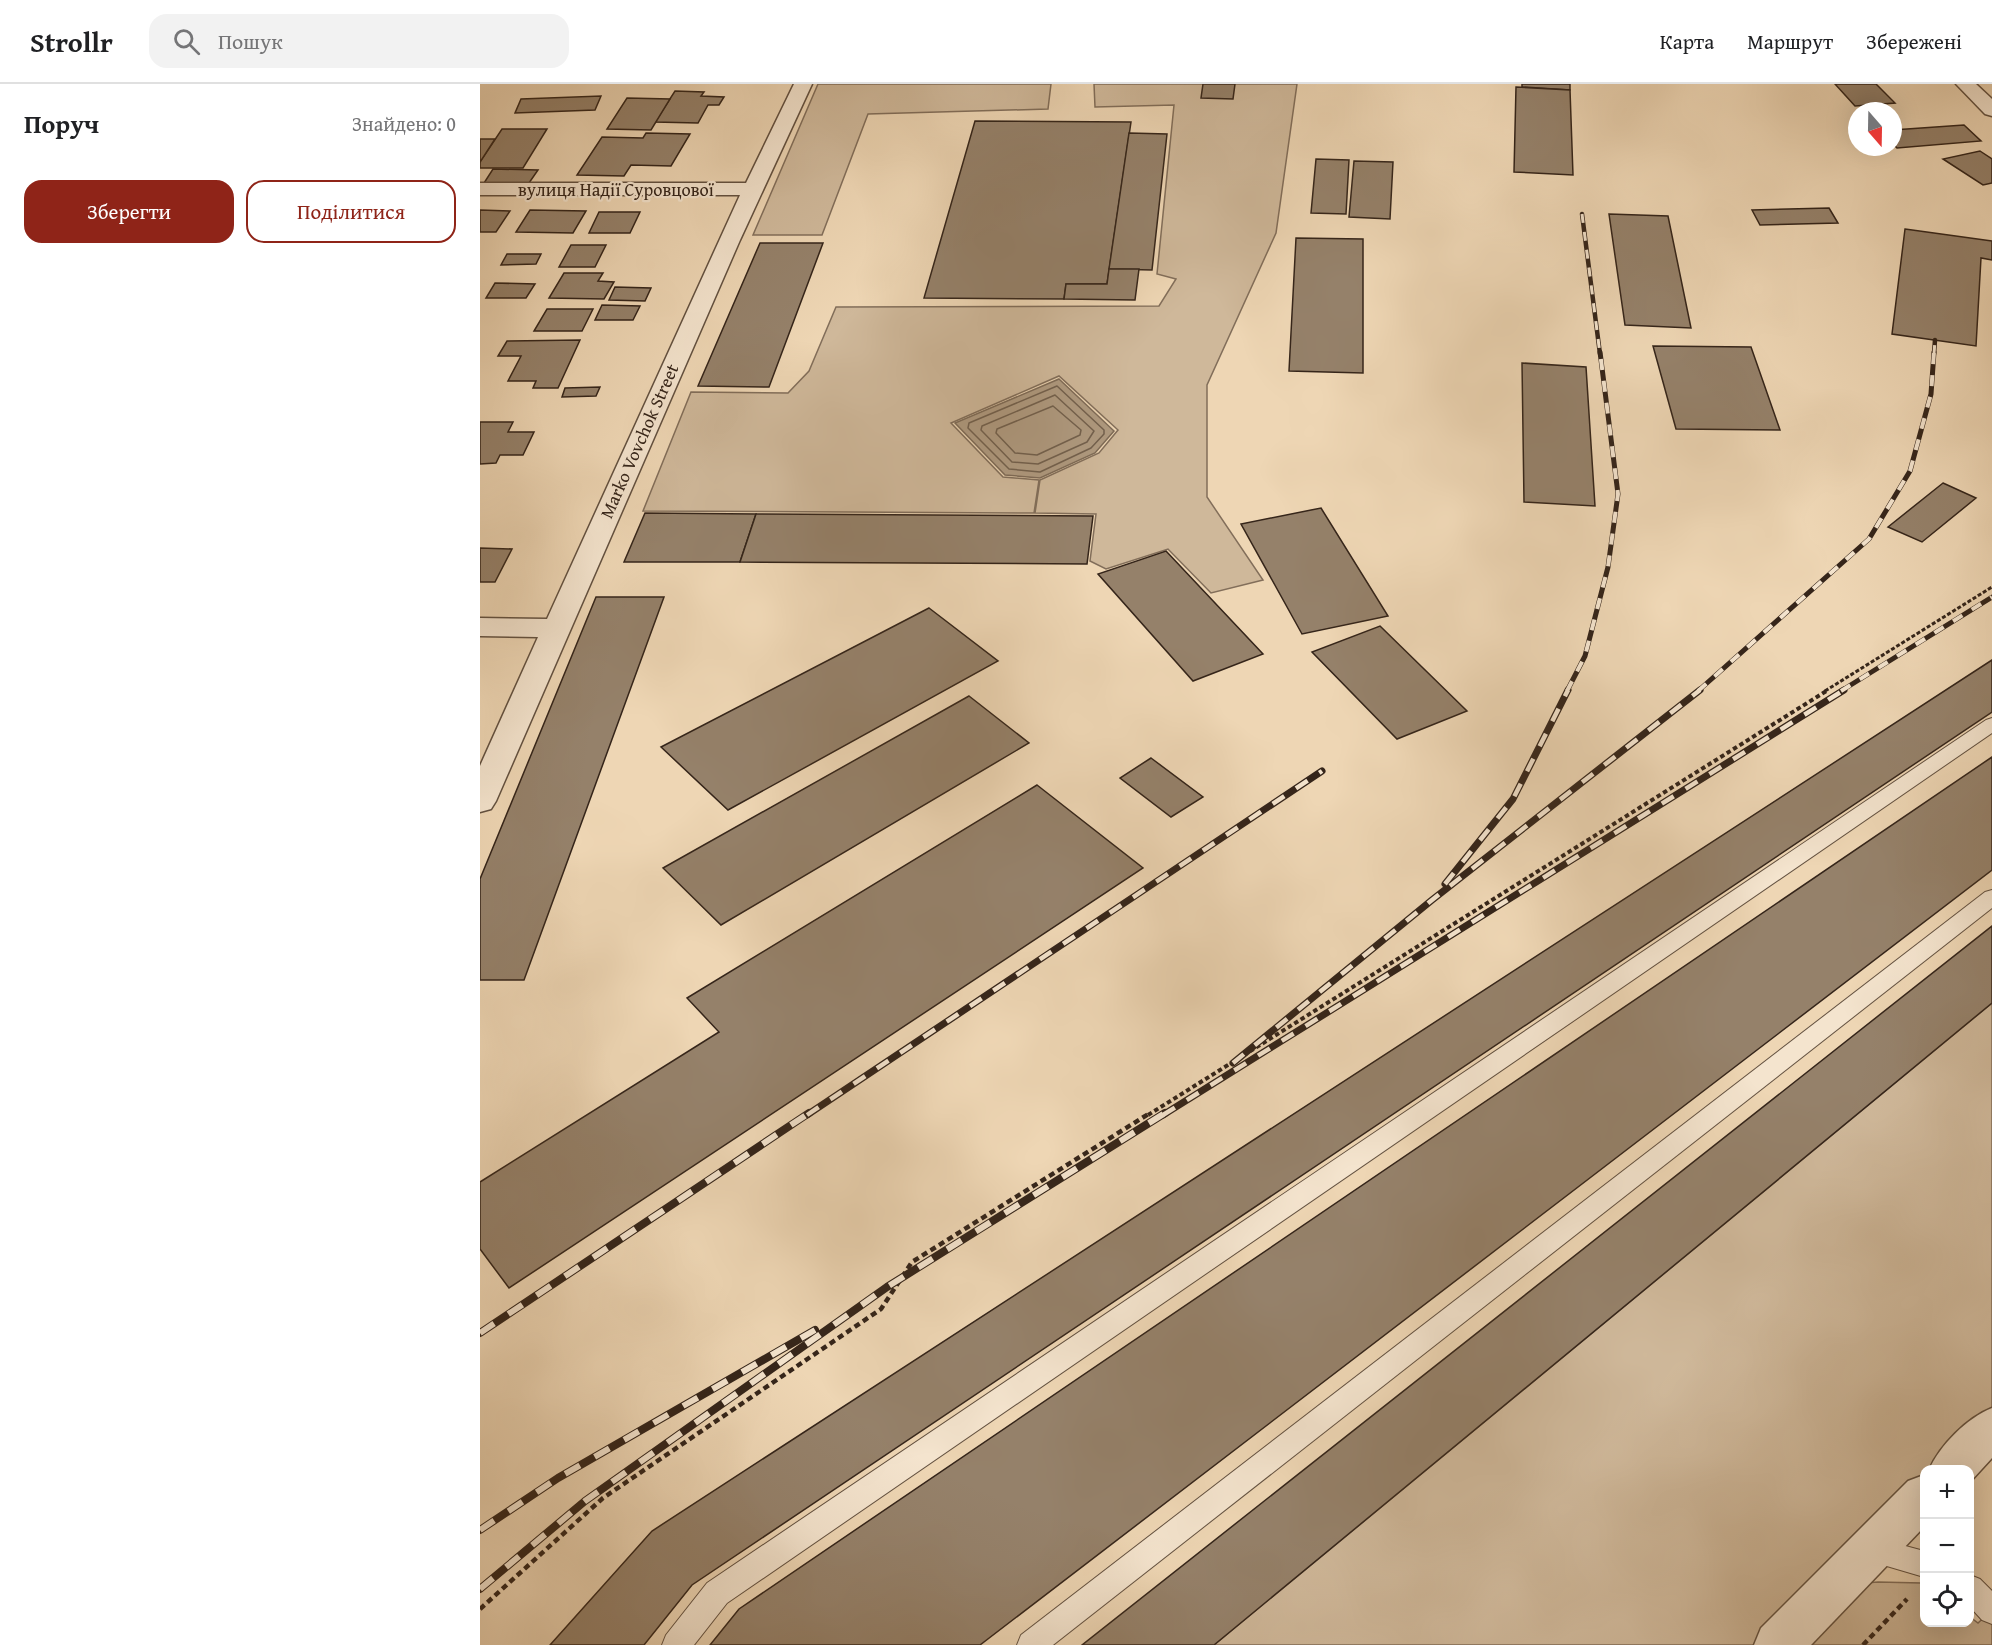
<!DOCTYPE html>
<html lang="uk">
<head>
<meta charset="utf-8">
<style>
  body { margin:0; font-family:"Gentium Book Plus",serif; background:#f2f2f2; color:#202124 }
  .controls { position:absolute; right:18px; bottom:18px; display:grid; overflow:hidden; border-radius:12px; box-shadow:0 6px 24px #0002 }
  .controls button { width:54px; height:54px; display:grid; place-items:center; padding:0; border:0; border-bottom:2px solid #e0e0e0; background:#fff; color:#202124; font:30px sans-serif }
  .compass { position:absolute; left:1368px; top:18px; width:54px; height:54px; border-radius:50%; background:#fff; box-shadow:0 6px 24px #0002; rotate:160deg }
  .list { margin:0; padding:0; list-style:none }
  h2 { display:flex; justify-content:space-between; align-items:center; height:78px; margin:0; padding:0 24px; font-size:26px }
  h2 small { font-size:20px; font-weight:400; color:#757577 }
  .actions { display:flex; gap:12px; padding:18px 24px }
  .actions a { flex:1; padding:14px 0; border:2px solid #8f2418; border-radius:18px; text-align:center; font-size:21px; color:#8f2418 }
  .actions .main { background:#8f2418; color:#fff }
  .icon { flex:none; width:33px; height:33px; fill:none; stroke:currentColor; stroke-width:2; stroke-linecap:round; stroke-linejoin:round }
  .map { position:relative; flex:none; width:1512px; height:1561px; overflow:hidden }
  header { display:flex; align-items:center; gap:36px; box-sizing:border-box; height:84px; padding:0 30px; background:#fff; border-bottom:2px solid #e0e0e0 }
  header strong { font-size:28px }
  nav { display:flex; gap:33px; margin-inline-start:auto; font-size:21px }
  .search { width:420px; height:54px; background:#f2f2f2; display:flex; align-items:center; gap:15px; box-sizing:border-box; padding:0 21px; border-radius:18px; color:#757577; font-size:22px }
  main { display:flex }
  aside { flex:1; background:#fff }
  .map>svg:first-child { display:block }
</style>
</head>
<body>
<header>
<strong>Strollr</strong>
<div class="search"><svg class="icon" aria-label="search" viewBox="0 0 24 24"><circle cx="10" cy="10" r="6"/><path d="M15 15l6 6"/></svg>Пошук</div>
<nav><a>Карта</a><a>Маршрут</a><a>Збережені</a></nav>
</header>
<main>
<aside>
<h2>Поруч<small>Знайдено: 0</small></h2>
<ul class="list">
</ul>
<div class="actions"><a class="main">Зберегти</a><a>Поділитися</a></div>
</aside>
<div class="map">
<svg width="1512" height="1561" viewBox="0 0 1512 1561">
  <rect width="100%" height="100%" fill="#eed6b4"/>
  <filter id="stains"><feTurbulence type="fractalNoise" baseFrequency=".00333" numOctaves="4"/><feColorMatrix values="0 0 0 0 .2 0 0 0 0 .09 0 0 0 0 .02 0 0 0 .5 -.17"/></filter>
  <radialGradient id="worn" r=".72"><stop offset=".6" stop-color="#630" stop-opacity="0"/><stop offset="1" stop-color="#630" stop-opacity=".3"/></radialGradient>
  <g fill="#cfb89a" stroke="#826e5a" stroke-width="1.5">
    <path d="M338,0H571L568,25L388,30L342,151H273Z"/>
    <path d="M614,0H817L796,149L727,301V413L783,496L731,509L688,465L626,485L610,477L616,430L555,429L560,396L619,369L638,346L579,292L471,339L523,393L559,396L554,429L163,427L211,308L308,309L329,287L356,223L679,222L696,195L677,190L694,21L615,23Z"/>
    <path d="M1512,919V1344L1471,1385L1444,1386V1412L1359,1501L1398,1498L1441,1499L1444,1502V1538H1490V1533L1498,1539L1512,1526V1561H734Z"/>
  </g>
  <path fill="#af9a80" stroke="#7e6b57" stroke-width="1.5" d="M579,295L634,347L615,369L560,394L525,391L475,339Z"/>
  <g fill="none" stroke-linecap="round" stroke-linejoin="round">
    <g stroke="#72604d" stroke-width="1.5">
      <path d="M577,302L624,346V350L611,364L560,388L529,385L488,344L489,339Z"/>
      <path d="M575,311L614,347L607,358L558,380L532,378L501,346L502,342Z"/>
      <path d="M573,322L601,346L600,351L557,371L535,369L516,349L517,345Z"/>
    </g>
  </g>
  <g fill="#95816a" stroke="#35251a" stroke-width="1.5">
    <path d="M723,0H755L753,15L721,14Z"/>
    <path d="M1042,0H1090V6L1042,3Z"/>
    <path d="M1355,0H1396L1415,19L1375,22Z"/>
    <path d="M1036,3L1090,6L1093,91L1034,88Z"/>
    <path d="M195,7L224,8L221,12L244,13L239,21H228L218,39L175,38Z"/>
    <path d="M121,12L115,26L35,29L41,15Z"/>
    <path d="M147,14L190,15L171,46L127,45Z"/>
    <path d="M495,37L651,38L627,200H586L584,215L444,214Z"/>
    <path d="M1484,41L1501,57L1417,64L1413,60V46Z"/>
    <path d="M22,45H67L43,84H0V78Z"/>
    <path d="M166,49L210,50L191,82L151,81L144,92L97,91L122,53L163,54Z"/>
    <path d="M649,49L687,50L672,186L629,185Z"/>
    <path d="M0,55H15L0,78Z"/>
    <path d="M1500,67L1512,75V99L1503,101L1463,75Z"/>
    <path d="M836,75L869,76L866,130L831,129Z"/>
    <path d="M874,77L913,78L910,135L869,133Z"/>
    <path d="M13,85L58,86L49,99H4Z"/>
    <path d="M1349,124L1358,139L1280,141L1272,126Z"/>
    <path d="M0,126L30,127L16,148H0Z"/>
    <path d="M50,126L106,127L93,149L36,148Z"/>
    <path d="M119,128H160L150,149H109Z"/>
    <path d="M1129,130L1188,132L1211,244L1145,241Z"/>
    <path d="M1425,145L1512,157V176L1501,174L1496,262L1412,250Z"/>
    <path d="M816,154L883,155V289L809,287Z"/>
    <path d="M280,159H343L289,303L218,302Z"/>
    <path d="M91,161H126L115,183H79Z"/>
    <path d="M27,170H61L56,180L21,181Z"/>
    <path d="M629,185H659L655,216L584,215L586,200H627Z"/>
    <path d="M84,189H123L118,197L134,198L124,215L69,214Z"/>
    <path d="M15,199L55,200L46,214H6Z"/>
    <path d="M135,203L171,204L165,217L129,216Z"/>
    <path d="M122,221L160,222L153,236H115Z"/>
    <path d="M67,225H113L102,247H54Z"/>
    <path d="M100,256L78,304H53L56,297H28L41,272H18L27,257Z"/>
    <path d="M1173,262L1271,263L1300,346L1196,345Z"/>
    <path d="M1042,279L1106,283L1115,422L1044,418Z"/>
    <path d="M120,303L116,312L82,313L85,304Z"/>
    <path d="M0,338H33L28,348H54L43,371H20L16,379L0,380Z"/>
    <path d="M1463,399L1496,414L1442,458L1408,443Z"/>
    <path d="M841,424L908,532L822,550L761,440Z"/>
    <path d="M165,429L276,430L260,478H144Z"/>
    <path d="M276,430L613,432L607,480L260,478Z"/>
    <path d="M0,464L32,465L15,498H0Z"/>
    <path d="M686,467L783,570L713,597L618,490Z"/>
    <path d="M116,513H184L44,896H0V795Z"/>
    <path d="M449,524L518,577L248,726L181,663Z"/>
    <path d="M900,542L987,627L917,655L832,568Z"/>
    <path d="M1512,576V628L212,1501L164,1561H70L172,1447Z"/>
    <path d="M489,612L549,659L241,841L183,784Z"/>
    <path d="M1512,673V786L500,1561H230L259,1525Z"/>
    <path d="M671,674L723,713L691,733L640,694Z"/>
    <path d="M557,701L663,784L29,1204L0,1165V1098L239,948L207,914Z"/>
    <path d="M1512,842V919L734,1561H602Z"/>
  </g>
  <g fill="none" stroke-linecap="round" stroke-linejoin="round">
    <g stroke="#635140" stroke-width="2">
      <g id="service">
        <path d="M1512,634V649L247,1519L214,1561H182L186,1551L227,1499L1506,636Z"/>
        <path d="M1512,806V824L573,1561H537L541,1551L1505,808Z"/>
        <path d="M1392,1453L1444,1467V1493L1383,1475L1379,1466L1383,1457Z"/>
        <path d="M1490,1491L1500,1495L1512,1507V1540L1502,1536L1490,1523Z"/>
      </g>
    </g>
    <g stroke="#635140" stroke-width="3">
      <g id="minor">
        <path d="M314,0H332L260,156L16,717L11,725L0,728V682L58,553L0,552V534L67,535L260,111H0V99H266Z"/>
        <path d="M1476,0H1496L1512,15V32L1505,30Z"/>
        <path d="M1512,1324V1374L1490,1398V1386H1449C1460,1361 1487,1334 1512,1324Z"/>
        <path d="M1444,1391V1443L1331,1561H1274L1281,1544L1428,1397Z"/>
      </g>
    </g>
    <path stroke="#35251a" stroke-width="3" stroke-dasharray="4 2" stroke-linecap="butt" d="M1345,607L1512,503"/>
    <path stroke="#35251a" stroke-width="4" stroke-dasharray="4.5 3" stroke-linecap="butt" d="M668,1031L1348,606"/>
    <g stroke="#35251a" stroke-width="4.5" stroke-dasharray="6 4" stroke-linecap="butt">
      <path d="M0,1525L123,1414L401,1225L432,1178L670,1029"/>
      <path d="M1383,1561L1427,1515"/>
    </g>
    <use href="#service" fill="#f4e4ce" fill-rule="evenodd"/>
    <use href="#minor" fill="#f4e4ce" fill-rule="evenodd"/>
    <g stroke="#35251a" stroke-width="4.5">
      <g id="rail-far3">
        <path d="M1102,130L1120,270"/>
        <path d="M1454,270L1455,256"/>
      </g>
    </g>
    <g stroke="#35251a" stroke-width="5">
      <g id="rail-far2">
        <path d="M1087,607L1105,572L1128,483L1138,410L1120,268"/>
        <path d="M1218,607L1389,455L1430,387L1451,310L1454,268"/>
        <path d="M1361,607L1512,513"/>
      </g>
    </g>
    <g stroke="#35251a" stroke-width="7">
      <g id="rail-far1">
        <path d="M965,800L1033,715L1088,606"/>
        <path d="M753,979L952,816L1220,606"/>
        <path d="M327,1031L842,687"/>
        <path d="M683,1031L1364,606"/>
      </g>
    </g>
    <g stroke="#35251a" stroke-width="8">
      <g id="rail">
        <path d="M0,1249L329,1029"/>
        <path d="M0,1446L78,1394L335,1246"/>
        <path d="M0,1505L105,1417L407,1203L685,1029"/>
      </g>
    </g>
    <use href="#rail-far3" stroke="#f4e4ce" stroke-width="3" stroke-dasharray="9" stroke-linecap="butt"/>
    <use href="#rail-far2" stroke="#f4e4ce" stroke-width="4" stroke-dasharray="11" stroke-linecap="butt"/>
    <use href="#rail-far1" stroke="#f4e4ce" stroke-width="4.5" stroke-dasharray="14" stroke-linecap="butt"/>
    <use href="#rail" stroke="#f4e4ce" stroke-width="6" stroke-dasharray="17" stroke-linecap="butt"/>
  </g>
  <g text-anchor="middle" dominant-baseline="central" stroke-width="4.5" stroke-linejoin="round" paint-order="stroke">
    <g font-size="18" fill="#35251a" stroke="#f4e4ce">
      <text x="136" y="105">вулиця Надії Суровцової</text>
      <text transform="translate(159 357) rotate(-66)">Marko Vovchok Street</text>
    </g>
  </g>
  <rect width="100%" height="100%" filter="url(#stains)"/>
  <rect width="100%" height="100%" fill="url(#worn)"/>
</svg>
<div class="controls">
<button>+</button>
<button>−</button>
<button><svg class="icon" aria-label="locate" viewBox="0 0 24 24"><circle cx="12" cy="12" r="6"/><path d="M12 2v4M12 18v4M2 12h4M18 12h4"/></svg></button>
</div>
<svg class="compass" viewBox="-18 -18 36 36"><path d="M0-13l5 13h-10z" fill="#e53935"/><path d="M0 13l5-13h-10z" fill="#757577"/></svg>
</div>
</main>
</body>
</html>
